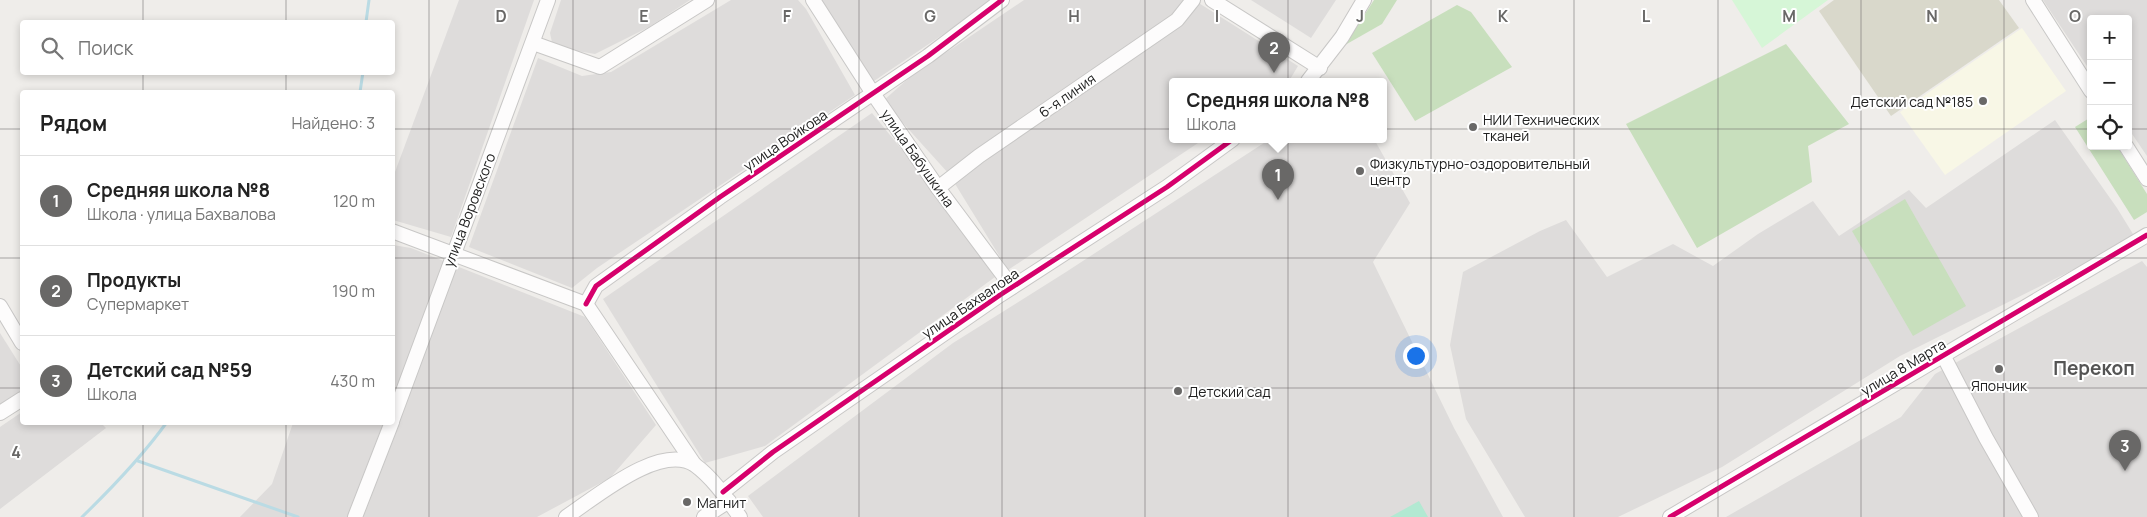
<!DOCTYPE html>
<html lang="ru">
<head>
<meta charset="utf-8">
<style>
  body { margin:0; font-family:Manrope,sans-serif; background:#f6f6f6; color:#222 }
  .controls { position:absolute; right:15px; top:15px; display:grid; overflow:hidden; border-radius:5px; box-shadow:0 2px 8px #0003 }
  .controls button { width:45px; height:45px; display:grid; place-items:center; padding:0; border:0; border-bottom:1px solid #e0e0e0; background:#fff; color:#222; font:25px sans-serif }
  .you { position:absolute; left:1415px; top:355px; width:18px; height:18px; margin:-12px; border:4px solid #fff; border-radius:50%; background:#1a73e8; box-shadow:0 0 0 8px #1a73e833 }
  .badge { display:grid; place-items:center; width:32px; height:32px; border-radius:50%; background:#696867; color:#fff; font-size:16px; font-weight:700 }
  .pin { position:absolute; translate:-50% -41px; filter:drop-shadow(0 1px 2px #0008) }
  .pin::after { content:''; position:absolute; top:26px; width:18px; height:15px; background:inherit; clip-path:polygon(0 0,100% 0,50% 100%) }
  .popup { position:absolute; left:1169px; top:78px; width:218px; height:65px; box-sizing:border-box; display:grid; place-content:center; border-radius:5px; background:#fff; filter:drop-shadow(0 1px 4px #0005); font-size:16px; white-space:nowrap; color:#767676 }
  .popup b { font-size:19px; color:#222 }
  .popup::after { content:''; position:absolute; left:50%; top:100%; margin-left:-10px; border:10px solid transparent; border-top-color:#fff }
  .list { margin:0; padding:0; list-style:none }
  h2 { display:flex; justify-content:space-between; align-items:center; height:65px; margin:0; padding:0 20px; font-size:21px }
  h2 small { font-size:16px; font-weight:400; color:#767676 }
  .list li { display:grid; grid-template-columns:32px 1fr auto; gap:15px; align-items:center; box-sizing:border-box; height:90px; padding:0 20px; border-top:1px solid #e0e0e0 }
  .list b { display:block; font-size:19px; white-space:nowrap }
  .list p { margin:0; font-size:16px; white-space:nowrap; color:#767676 }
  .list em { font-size:16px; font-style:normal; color:#767676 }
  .icon { flex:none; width:28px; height:28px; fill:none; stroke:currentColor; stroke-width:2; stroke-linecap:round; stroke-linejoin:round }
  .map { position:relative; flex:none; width:2147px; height:517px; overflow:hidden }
  .search { position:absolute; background:#fff; box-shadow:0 2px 8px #0003; left:20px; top:20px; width:375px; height:55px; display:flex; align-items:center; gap:12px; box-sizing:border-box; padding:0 18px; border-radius:5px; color:#767676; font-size:19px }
  .panel { position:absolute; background:#fff; box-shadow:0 2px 8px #0003; left:20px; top:90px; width:375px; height:335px; border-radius:5px }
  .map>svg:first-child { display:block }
</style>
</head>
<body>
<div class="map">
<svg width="2147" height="517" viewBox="0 0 2147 517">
  <rect width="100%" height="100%" fill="#efedea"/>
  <g fill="#dedcdb">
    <path d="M459,0H534L451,237L393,220L392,180Z"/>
    <path d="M561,0H690L649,27L595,54L553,47L550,33Z"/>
    <path d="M731,0H798L806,9L855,95L597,268L572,288L469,247L538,58L582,76L611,72Z"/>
    <path d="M822,0H994L871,83Z"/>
    <path d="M1024,0H1194L1298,66L1289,81H1173V139H1204L1008,270L949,174L883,101L910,77Z"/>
    <path d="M1251,0H1336L1311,38Z"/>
    <path d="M2043,0H2147V156L2128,128V19H2091V72Z"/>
    <path d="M872,113L921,173L977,246L995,277L765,446L705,463L603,299Z"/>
    <path d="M2055,120L2117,208L2133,234L2129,242L1900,356L1722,467L1618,517H1525L1466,419L1450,345L1463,272L1540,231L1566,220L1607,277L1673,244L1713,266L1758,234L1813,201L1839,236L1909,190L1926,208Z"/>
    <path d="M1270,139H1374L1410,203L1373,262L1454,428L1503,517H763L748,496L953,343L1066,272Z"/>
    <path d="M393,245L411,248L585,317L656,425L610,478L537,517H240L272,484L293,423L392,422Z"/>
    <path d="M2142,261L2147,267V517H1726L1901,417L1935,374Z"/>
    <path d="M0,333L22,368V390L0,405Z"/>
    <path d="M22,412V422L101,423L106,428L0,509V427Z"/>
  </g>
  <path fill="#f8f7e6" d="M2022,28L2066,91L1945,175L1900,112Z"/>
  <path fill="#d9d8cb" d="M1834,0H1999L2019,28L1891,116L1819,11Z"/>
  <g fill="#c8dfbd">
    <path d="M1374,0H1397L1382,24L1345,45Z"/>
    <path d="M1457,5L1471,12L1512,67L1415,121L1372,53Z"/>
    <path d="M1786,44L1849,124L1808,146L1812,182L1697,248L1626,124Z"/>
    <path d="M2091,117V146H2117L2147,194V212L2134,220L2075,127Z"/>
    <path d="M1905,199L1966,306L1913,336L1852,231Z"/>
  </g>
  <path fill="#d6f6d7" d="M1732,0H1828L1762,48Z"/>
  <path fill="#b2e9d2" d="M1419,501L1428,517H1390Z"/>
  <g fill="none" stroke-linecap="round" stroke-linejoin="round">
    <g stroke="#badbe4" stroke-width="3">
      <path d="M366,22L369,0"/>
      <path d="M360,92L363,72"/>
      <path d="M138,461L298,517"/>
      <path d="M82,517C113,487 141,458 167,422"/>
    </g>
    <g stroke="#c8c7c6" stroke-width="16">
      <g id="minor">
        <path d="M813,0L872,92L938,188L1012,287"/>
        <path d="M1212,0L1320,68"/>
        <path d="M2033,0L2091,91"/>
        <path d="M533,43L600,67L707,0"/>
        <path d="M1308,81L1342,37L1364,0"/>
        <path d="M2126,146L2147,179"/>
        <path d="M938,188L979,156L1177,20L1193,0"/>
        <path d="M392,231L586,304L694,464"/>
        <path d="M586,304L596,286L720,197L928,56L1002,0"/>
        <path d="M0,306L22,343"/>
        <path d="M1943,355L1986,438L2031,517"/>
        <path d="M0,413L22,399"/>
        <path d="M392,421L548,0"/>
        <path d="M723,492L773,452L1000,295L1167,187L1233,139"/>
        <path d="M355,517L392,422"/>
        <path d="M566,517C595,498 660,442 695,465C713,478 727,499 740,517"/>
        <path d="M704,517L729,501"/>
        <path d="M1670,517L2147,235"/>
      </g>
    </g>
    <use href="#minor" stroke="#fdfcfc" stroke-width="14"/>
    <g stroke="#fff" stroke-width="8">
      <g id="cycleway">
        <path d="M586,304L596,286L720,197L928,56L1002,0"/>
        <path d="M723,492L773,452L1000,295L1167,187L1233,139"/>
        <path d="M1670,517L2147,235"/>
      </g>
    </g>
    <use href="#cycleway" stroke="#d6006c" stroke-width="5"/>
  </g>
  <path fill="none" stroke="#696867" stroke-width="1" stroke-opacity="0.55" d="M143,0V22M286,0V22M429,0V517M573,0V517M716,0V517M859,0V517M1002,0V517M1145,0V517M1288,0V517M1431,0V517M1574,0V517M1718,0V517M1861,0V517M2004,0V517M143,72V92M286,72V92M0,129H22M392,129H2091M2128,129H2147M0,258H22M392,258H2147M0,388H22M392,388H2147M143,422V517M286,422V517"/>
  <g fill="#696867" stroke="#fff" stroke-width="2">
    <circle cx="1983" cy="101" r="5"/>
    <circle cx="1473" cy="127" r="5"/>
    <circle cx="1360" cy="171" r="5"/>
    <circle cx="1999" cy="369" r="5"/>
    <circle cx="1178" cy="391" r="5"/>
    <circle cx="687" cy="502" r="5"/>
  </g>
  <g text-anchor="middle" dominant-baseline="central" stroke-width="4" stroke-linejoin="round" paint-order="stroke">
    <g font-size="14" fill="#212121" stroke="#fff">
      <text transform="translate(1067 95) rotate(-35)">6-я линия</text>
      <text transform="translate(785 140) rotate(-34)">улица Войкова</text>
      <text transform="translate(918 158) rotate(55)">улица Бабушкина</text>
      <text transform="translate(469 210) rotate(-69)">улица Воровского</text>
      <text transform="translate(970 303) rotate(-34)">улица Бахвалова</text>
      <text transform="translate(1903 367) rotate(-31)">улица 8 Марта</text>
    </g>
    <g font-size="14" fill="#212121" stroke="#fff" text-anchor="start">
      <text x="1973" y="101" text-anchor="end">Детский сад №185</text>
      <text x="1483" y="119">НИИ Технических<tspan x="1483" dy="16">тканей</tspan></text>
      <text x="1370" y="163">Физкультурно-оздоровительный<tspan x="1370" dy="16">центр</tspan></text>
      <text x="1999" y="385" text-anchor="middle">Япончик</text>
      <text x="1188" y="391">Детский сад</text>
      <text x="697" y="502">Магнит</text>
    </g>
    <g font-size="19" font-weight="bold" fill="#545454" stroke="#fff">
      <text x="2094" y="368">Перекоп</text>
    </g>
  </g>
  <g font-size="16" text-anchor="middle" font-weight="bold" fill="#696867" stroke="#fff" stroke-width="4" stroke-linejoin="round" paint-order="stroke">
    <text x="501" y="22">D</text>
    <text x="644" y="22">E</text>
    <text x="787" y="22">F</text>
    <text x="930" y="22">G</text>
    <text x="1074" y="22">H</text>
    <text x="1217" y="22">I</text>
    <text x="1360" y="22">J</text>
    <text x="1503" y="22">K</text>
    <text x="1646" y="22">L</text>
    <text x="1789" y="22">M</text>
    <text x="1932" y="22">N</text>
    <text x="2075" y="22">O</text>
    <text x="16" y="458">4</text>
  </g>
</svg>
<div class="controls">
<button>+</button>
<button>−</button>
<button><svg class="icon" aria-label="locate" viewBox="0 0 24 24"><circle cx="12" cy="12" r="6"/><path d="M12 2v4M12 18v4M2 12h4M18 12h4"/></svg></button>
</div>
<div class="you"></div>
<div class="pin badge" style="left:1278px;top:200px">1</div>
<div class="popup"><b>Средняя школа №8</b>Школа</div>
<div class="pin badge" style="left:1274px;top:73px">2</div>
<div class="pin badge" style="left:2125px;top:471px">3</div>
<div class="search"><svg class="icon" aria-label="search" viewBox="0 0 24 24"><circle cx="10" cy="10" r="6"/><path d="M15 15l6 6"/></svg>Поиск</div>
<section class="panel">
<h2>Рядом<small>Найдено: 3</small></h2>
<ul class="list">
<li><span class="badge">1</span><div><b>Средняя школа №8</b><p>Школа · улица Бахвалова</p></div><em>120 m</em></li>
<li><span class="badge">2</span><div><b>Продукты</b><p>Супермаркет</p></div><em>190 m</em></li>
<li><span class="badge">3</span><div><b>Детский сад №59</b><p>Школа</p></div><em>430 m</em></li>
</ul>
</section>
</div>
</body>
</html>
